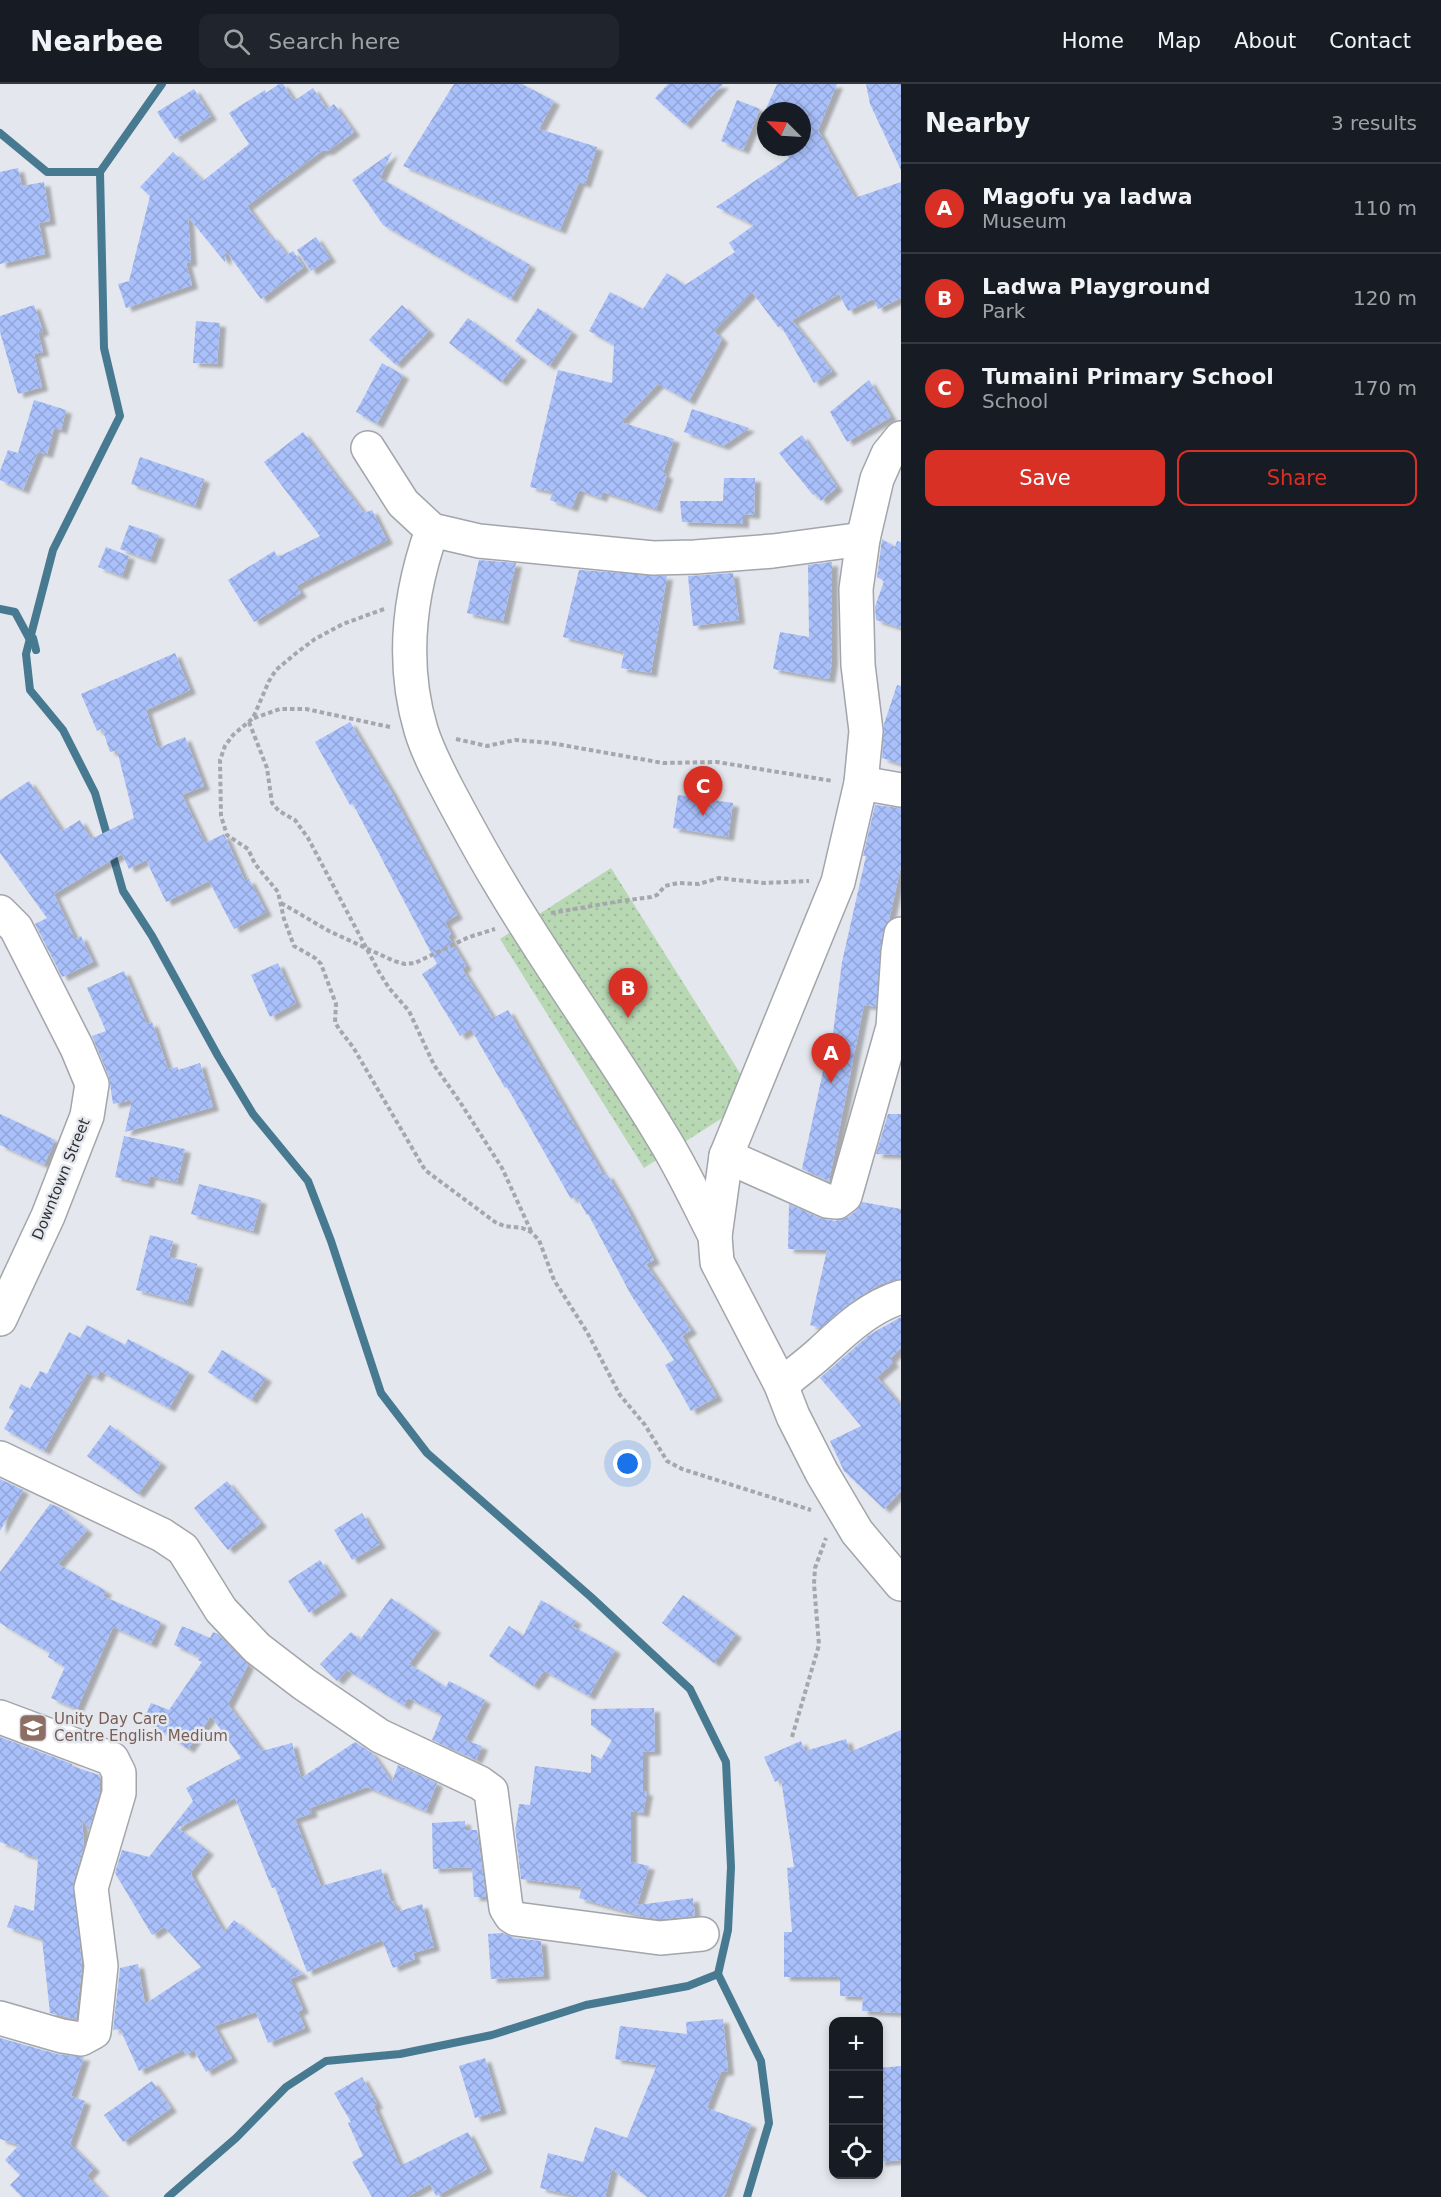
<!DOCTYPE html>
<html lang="en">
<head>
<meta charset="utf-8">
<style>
  body { margin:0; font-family:"DejaVu Sans",sans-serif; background:#20242c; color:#f1f3f6 }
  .controls { position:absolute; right:18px; bottom:18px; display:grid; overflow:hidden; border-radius:12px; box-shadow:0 3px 9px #0003 }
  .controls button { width:54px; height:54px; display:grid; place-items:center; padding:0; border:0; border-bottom:2px solid #363941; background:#171b24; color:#f1f3f6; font:30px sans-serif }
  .compass { position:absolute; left:757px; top:18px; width:54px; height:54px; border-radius:50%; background:#171b24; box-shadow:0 3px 9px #0003; rotate:294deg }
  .you { position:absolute; left:628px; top:1380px; width:21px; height:21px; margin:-15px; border:4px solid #fff; border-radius:50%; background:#1a73e8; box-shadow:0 0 0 9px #1a73e833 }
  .badge { display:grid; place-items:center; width:39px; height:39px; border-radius:50%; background:#d93025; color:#fff; font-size:20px; font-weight:700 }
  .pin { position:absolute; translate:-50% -50px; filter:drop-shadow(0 2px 3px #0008) }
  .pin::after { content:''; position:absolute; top:32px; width:21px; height:18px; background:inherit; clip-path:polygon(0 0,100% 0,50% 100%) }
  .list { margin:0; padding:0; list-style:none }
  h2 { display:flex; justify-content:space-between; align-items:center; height:78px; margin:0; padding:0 24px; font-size:26px }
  h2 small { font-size:20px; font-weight:400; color:#9ea1a6 }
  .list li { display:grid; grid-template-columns:39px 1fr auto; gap:18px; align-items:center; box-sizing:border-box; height:90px; padding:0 24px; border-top:2px solid #363941 }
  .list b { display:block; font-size:22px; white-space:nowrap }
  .list p { margin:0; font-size:20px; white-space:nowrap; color:#9ea1a6 }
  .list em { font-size:20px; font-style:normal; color:#9ea1a6 }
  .actions { display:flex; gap:12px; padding:18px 24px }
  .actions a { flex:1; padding:14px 0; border:2px solid #d93025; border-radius:12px; text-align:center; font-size:21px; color:#d93025 }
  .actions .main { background:#d93025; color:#fff }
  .icon { flex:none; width:33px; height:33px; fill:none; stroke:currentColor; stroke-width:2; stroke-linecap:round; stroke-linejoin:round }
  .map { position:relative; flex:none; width:901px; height:2113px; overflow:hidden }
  header { display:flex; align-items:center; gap:36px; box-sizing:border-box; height:84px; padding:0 30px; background:#171b24; border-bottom:2px solid #363941 }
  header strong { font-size:28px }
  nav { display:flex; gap:33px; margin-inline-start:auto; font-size:21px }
  .search { width:420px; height:54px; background:#20242c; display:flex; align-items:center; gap:15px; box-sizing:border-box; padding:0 21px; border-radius:12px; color:#9ea1a6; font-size:22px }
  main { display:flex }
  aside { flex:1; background:#171b24 }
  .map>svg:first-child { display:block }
</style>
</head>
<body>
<header>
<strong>Nearbee</strong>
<div class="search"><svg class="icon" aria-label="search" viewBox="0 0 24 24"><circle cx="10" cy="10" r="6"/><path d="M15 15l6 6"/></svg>Search here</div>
<nav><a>Home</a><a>Map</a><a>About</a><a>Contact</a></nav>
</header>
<main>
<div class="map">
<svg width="901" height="2113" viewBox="0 0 901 2113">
  <defs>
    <pattern id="green-dots" width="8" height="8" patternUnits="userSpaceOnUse" patternTransform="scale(1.5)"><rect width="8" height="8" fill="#b8d8b4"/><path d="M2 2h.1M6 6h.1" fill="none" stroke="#9fba9b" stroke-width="1.8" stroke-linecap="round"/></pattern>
    <pattern id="building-cross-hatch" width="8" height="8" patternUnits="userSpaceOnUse" patternTransform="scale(1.5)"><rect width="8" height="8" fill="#a9c0fb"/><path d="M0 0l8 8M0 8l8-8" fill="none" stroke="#92a5d8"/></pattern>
    <filter id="shadow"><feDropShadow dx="6" dy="4" stdDeviation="1.5" flood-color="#0004"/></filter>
  </defs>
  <rect width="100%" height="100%" fill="#e4e7ed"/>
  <path fill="url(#green-dots)" d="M611,784L755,1013L644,1084L500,855Z"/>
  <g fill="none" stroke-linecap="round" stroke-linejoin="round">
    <g stroke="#477991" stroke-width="8">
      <path d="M162,0L100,88L104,264L120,332L53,466L26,570L30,606L63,646L95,709L123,807L152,852L218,972L253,1030L308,1097L331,1157L381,1309L427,1369L591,1513L690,1605L726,1678L731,1783L728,1846L718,1890L688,1902L586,1921L492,1951L400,1970L326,1977L286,2003L236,2054L168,2113"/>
      <path d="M0,49L47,88H100"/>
      <path d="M0,525L15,528L29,554H33L36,566"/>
      <path d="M718,1890L761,1977L769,2039L747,2113"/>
    </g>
  </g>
  <g fill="url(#building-cross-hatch)" filter="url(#shadow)">
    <path d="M279,0H283L294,17L313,4L327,25L334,20L354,48L328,67H322L247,122L270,153L272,152L287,171L293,167L304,183L261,215L226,167L225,178L188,133L191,178L186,179L192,201L126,224L118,200L129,197L150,112L140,103L173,68L203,97L249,60L229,29L265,6L266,9Z"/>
    <path d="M454,0H522L554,17L539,45L597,63L585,100L579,98L560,146L403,82Z"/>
    <path d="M668,0H723L685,41L655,14Z"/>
    <path d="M777,0H837L818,46L855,114L901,98V214L878,225L873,215L848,227L839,210L792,236L832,287L814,299L781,242L778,243L752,208L714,247L722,255L689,317L658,300L621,338L674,355L663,389L667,391L656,425L603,408L601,414L579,406L572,424L550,416L553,408L530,403L558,286L612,299L614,261L589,247L610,208L643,225L667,189L685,201L735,168L729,159L754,141L716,123L789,74L787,71L802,63V27H765Z"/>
    <path d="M866,0H901V86L870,20Z"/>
    <path d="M194,5L211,32L175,55L157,28Z"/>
    <path d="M737,16L760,25L743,66L721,57Z"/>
    <path d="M392,68L380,94L530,181L511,215L383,141L352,96Z"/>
    <path d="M18,84L22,102L44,98L50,137L39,139L45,170L0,180V88Z"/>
    <path d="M316,153L330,174L311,187L297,166Z"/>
    <path d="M34,221L43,247L38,249L43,268L34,270L42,303L18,310L0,248V232Z"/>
    <path d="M402,221L429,247L396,281L369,256Z"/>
    <path d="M538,224L572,248L549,282L515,257Z"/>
    <path d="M468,234L521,273L501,298L449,259Z"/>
    <path d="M196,237L220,239L217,280L193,279Z"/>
    <path d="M382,279L403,291L377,340L356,328Z"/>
    <path d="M869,296L891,333L847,358L830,328Z"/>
    <path d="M34,316L66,326L61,346L54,344L47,370L38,368L23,406L0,396V387L8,366L18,369Z"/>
    <path d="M692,325L749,344L723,362L684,348Z"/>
    <path d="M303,348L364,429L372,426L387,456L296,502L301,509L254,538L228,496L274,467L278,473L320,452L264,378Z"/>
    <path d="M802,351L837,403L821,417L815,409L813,411L779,369Z"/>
    <path d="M140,373L204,395L195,422L131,400Z"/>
    <path d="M724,394H755L754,431L743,430V440L682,438L680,417H723Z"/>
    <path d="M129,441L159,451L150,476L120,465Z"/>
    <path d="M882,455L895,463L897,457L901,458V544L876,536L875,523L884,497L877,493Z"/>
    <path d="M106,463L129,472L122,492L98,483Z"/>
    <path d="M479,476L516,479L503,537L467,529Z"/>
    <path d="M832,478V577L829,595L773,585L780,548L809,553L808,481Z"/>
    <path d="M579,486L667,492L651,589L621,584L624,568L563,553Z"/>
    <path d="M733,489L739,536L693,542L688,492Z"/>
    <path d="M175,569L190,606L146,626L158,664L185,653L204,702L182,711L205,759L224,750L245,797L249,795L266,828L234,845L209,797L166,818L146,776L129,785L122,770L54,810L75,855L81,852L93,878L62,893L35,840L47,834L0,769V716L29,697L62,747L80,736L91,755L134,734L117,666L110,668L102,644L97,647L81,610Z"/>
    <path d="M897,601L901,602V680L882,674L884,640Z"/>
    <path d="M350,638L391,707L457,831L445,838L451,850L448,852L466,882L462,885L493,934L508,926L604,1092L607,1090L627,1124L654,1176L646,1180L691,1246L682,1252L717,1313L691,1327L665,1281L674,1276L631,1211L588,1130L587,1131L576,1112L571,1115L507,1003L505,1004L471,945L460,952L422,890L437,880L353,720L350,721L315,658Z"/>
    <path d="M678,711L733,719L728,753L673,744Z"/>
    <path d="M875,721L901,724V782L889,836L883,847L876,923L864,921L829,1097L802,1085L828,964L831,965L842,878L866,772H863Z"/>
    <path d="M278,879L296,919L270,933L251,891Z"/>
    <path d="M124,887L147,940L152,938L168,985L178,983V986L200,979L213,1023L125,1048L132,1016L113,1020L109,993L92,952L106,947L87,904Z"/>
    <path d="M0,1030L55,1056L44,1081L0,1061Z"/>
    <path d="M888,1030H901V1071L876,1070Z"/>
    <path d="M124,1052L185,1065L177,1098L150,1092L148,1100L115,1093Z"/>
    <path d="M199,1100L261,1116L253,1147L191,1130Z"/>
    <path d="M862,1118L901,1125V1195L881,1200L858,1213L820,1244L810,1241L827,1166L788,1165L789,1120L820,1134L835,1137L848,1133L857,1126Z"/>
    <path d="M150,1151L173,1157L169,1173L197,1180L187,1219L136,1206Z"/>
    <path d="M901,1233V1264L890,1275L893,1279L877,1293L901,1322V1407L884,1425L844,1387L830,1357L861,1342L820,1294L869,1251Z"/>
    <path d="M87,1241L125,1261L128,1255L189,1288L169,1324L100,1287L97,1294L87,1289L44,1367L4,1345L14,1327L9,1324L21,1300L30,1305L40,1287L47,1290L69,1248L80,1254Z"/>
    <path d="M222,1266L266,1294L251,1316L208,1288Z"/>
    <path d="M110,1341L161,1379L138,1410L87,1372Z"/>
    <path d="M0,1395L23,1406L0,1447Z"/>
    <path d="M227,1397L261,1439L228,1466L194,1424Z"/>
    <path d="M50,1420L59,1423L87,1446L58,1480L106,1507L103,1512L161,1538L151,1560L113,1543L77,1625L51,1614L65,1583L48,1573L50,1569L0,1539V1488Z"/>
    <path d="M362,1429L380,1460L352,1476L334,1446Z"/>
    <path d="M320,1476L341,1508L309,1529L288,1497Z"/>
    <path d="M683,1511L736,1550L714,1579L662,1539Z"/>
    <path d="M391,1514L435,1545L409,1580L446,1603L449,1597L485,1616L465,1656L482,1662L476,1676L432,1656L442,1631L408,1614L404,1622L347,1586L337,1597L320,1580L351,1548L360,1556Z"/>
    <path d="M541,1516L576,1537L572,1542L615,1566L589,1612L544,1587L533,1602L489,1572L509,1542L523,1552Z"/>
    <path d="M182,1542L210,1554L213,1548L218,1550L248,1581L228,1620L262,1667L292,1659L301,1694L355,1658L372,1669L392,1698L398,1681L437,1699L426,1727L367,1703L310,1724L312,1729L295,1735L321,1802L381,1785L391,1818L393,1817L397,1828L422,1820L434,1863L413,1869L415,1875L393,1884L382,1856L307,1888L275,1803L272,1804L235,1714L178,1744L208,1767L191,1788L192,1792L224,1848L234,1836L303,1890L290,1895L303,1925L298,1928L305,1944L268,1959L256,1928L214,1942L232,1974L206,1988L194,1966L186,1971L183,1966L139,1987L120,1945L113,1946L120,1884L138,1880L145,1920L201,1883L164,1843L152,1851L115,1789L122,1766L149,1773L193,1717L186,1704L241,1674L211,1632L188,1665L144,1635L151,1619L169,1626L202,1578L198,1576L200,1573L174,1561Z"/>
    <path d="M654,1624L655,1667L643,1668V1707L647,1708L643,1729L631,1727V1778L649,1782L637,1821L693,1814L695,1832L660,1835L645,1833L579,1814L582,1803L521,1795L515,1743H516L519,1720L530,1721L535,1682L591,1689V1670L601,1675L612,1656L591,1641V1625Z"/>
    <path d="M901,1646V1929L862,1927L863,1913L840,1912V1893H784V1848H792L787,1784L794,1783L781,1695L775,1698L764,1673L801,1657L805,1667L846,1655L850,1668Z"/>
    <path d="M0,1653L72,1680V1682L99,1691L100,1693V1706L89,1746L82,1735L84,1762L73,1799L82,1882L76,1935L50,1929L42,1855L7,1843L15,1821L34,1827L38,1774L19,1768L20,1765L0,1758Z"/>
    <path d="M465,1737V1746H477L486,1813H474L472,1783L433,1785L432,1739Z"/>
    <path d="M503,1849L514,1854L541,1857L544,1892L491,1895L488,1850Z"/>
    <path d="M723,1935L728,1987L721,1988L707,2024L751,2040L724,2113H647L612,2085L605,2113H579L540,2104L548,2069L583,2078L595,2043L627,2054L657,1981L615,1975L620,1942L687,1950L686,1938Z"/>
    <path d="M0,1954L57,1970L84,1973L71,2012L85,2017L70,2060L94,2084L87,2092L106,2113H22L10,2101L20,2091L5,2076L19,2061L0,2055Z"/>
    <path d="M485,1974L501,2026L475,2034L459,1982Z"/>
    <path d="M901,1982V2076L879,2078V1984Z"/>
    <path d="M362,1993L377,2020L374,2022L400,2082L468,2048L487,2085L436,2112L430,2100L407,2113H372L352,2078L363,2072L348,2039L351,2038L334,2009Z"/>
    <path d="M152,1997L171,2024L123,2058L104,2031Z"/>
  </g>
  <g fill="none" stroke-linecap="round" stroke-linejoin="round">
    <g stroke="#a2a5aa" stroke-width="36">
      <g id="minor">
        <path d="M901,354L888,370L877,395L863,455L856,505L858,581L866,647L861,699L838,798L726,1072L715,1152L717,1178L781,1301L793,1332L822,1389L857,1448L901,1500"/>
        <path d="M368,364L403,419L432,446L479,457L653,474L695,473L773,467L863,455"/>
        <path d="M432,446C409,511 401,579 421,646C428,669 440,691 451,712C466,740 481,768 498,796C549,883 610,965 662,1052C682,1084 698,1119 715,1152"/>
        <path d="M861,699L901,706"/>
        <path d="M0,828L16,844L77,964L92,1000L87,1032L48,1132L0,1235"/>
        <path d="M726,1072L827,1117L837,1118L845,1112L893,943L898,868L901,850"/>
        <path d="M781,1301C794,1290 808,1280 821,1268C845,1246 869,1223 901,1213"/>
        <path d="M0,1374L162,1451L183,1465L221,1526L257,1564L304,1600L380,1652L480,1699L491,1707L506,1824L511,1832L516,1835L660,1854L702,1850"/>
        <path d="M0,1633L112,1675L119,1689V1709L91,1804L101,1882L94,1948L81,1955L62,1952L0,1934"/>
      </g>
    </g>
    <g stroke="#a5a7ac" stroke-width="4" stroke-dasharray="4.5 3" stroke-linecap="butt">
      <path d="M384,525L343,540L315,555L295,570L276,586L269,597L253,634L233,651L225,662L220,676L221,732L227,751L248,765L255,780L278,808L284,835L294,862L315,874L321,880L336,920L335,938L339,945L353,963L425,1086L495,1138L504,1142L522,1144L531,1148L539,1156L554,1196L587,1248L620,1311L645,1341L667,1377L682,1385L811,1426"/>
      <path d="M254,634L280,625H306L390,643"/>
      <path d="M249,638L267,684L272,719L279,727L295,736L308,754L379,888L389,904L409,927L434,981L460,1018L502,1084L531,1147"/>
      <path d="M456,655L487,662L515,656L551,659L663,679L717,678L833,697"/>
      <path d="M281,819L329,847L394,877L405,880L415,879L469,853L495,845"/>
      <path d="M551,829L621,817L651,813L657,811L665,802L678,799L699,800L719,794L764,799L809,797"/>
      <path d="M792,1653L819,1561L814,1500L815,1484L826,1454"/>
    </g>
    <use href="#minor" stroke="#fff" stroke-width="33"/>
  </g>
  <defs>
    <g id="school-square" transform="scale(1.5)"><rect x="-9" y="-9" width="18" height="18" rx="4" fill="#8d6e63" stroke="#e4e7ed"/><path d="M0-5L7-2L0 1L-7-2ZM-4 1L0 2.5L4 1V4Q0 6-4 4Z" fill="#fff"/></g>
  </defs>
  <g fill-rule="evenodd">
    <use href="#school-square" x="33" y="1644"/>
  </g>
  <g text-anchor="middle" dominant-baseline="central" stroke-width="5" stroke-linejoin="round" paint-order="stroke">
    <g font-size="15" fill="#313234" stroke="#e4e7ed">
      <text transform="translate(61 1095) rotate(-68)">Downtown Street</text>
    </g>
    <g font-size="15" fill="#785e54" stroke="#e4e7ed" text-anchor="start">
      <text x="54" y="1635">Unity Day Care<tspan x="54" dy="17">Centre English Medium</tspan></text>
    </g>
  </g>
</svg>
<div class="controls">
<button>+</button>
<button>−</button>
<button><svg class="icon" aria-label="locate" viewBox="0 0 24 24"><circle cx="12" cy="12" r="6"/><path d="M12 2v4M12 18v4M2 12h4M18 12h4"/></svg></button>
</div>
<svg class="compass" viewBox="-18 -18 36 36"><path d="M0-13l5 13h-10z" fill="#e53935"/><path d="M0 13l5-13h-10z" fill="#9ea1a6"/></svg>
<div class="you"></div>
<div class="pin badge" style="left:831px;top:999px">A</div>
<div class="pin badge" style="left:628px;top:934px">B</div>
<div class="pin badge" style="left:703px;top:732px">C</div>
</div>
<aside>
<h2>Nearby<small>3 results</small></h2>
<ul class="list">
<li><span class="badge">A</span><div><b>Magofu ya ladwa</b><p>Museum</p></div><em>110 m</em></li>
<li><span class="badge">B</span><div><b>Ladwa Playground</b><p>Park</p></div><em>120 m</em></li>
<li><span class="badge">C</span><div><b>Tumaini Primary School</b><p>School</p></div><em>170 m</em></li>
</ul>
<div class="actions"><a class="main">Save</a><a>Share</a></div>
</aside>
</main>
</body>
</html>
